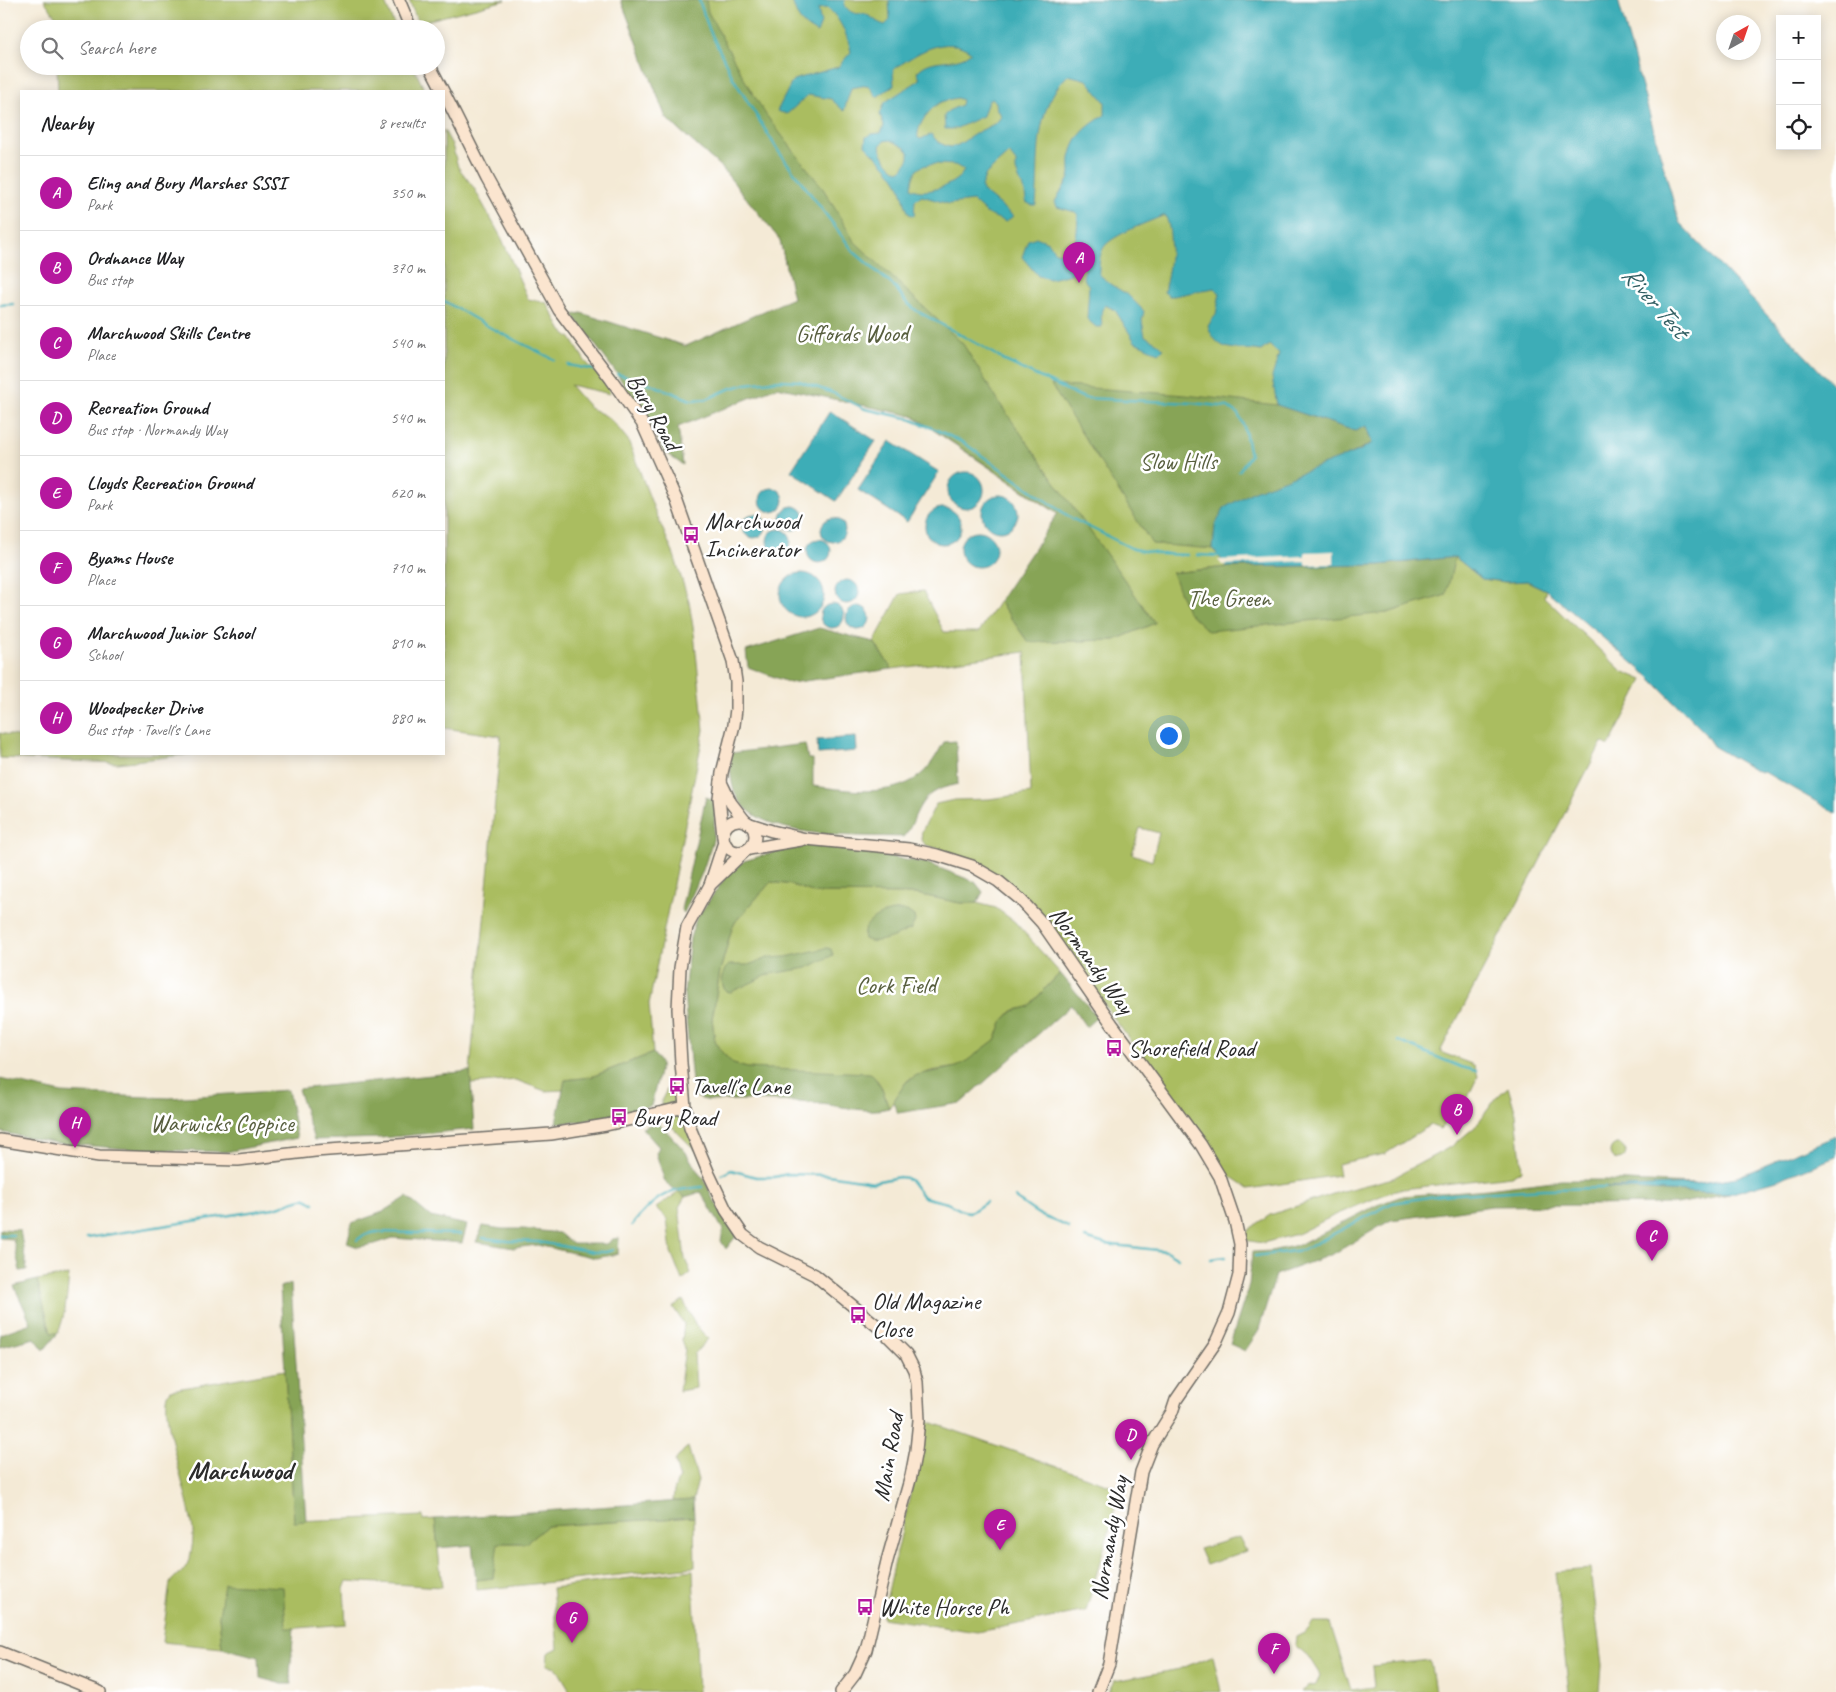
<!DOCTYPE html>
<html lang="en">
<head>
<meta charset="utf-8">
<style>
  body { margin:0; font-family:Caveat,sans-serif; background:#f2f2f2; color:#202124 }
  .controls { position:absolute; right:15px; top:15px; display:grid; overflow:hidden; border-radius:0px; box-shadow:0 2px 12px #0003 }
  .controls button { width:45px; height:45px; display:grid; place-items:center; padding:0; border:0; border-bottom:1px solid #e0e0e0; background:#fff; color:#202124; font:25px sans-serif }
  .compass { position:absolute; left:1716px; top:15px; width:45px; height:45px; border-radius:50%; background:#fff; box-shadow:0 2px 12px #0003; rotate:40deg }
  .you { position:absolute; left:1168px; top:735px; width:18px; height:18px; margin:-12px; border:4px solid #fff; border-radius:50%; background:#1a73e8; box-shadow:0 0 0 8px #1a73e833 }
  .badge { display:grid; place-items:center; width:32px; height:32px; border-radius:50%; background:#b5179e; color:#fff; font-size:16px; font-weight:700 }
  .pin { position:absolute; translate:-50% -41px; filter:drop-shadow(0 1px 2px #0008) }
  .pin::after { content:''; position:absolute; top:26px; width:18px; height:15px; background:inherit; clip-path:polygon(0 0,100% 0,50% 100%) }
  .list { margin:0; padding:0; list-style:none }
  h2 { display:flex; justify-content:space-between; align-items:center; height:65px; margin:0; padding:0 20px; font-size:21px }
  h2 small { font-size:16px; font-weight:400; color:#757577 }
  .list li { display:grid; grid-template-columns:32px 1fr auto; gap:15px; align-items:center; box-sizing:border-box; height:75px; padding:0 20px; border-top:1px solid #e0e0e0 }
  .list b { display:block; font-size:19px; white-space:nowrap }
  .list p { margin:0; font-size:16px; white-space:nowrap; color:#757577 }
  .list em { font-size:16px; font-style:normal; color:#757577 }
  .icon { flex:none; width:28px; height:28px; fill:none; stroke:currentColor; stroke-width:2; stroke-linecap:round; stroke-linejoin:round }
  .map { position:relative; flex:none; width:1836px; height:1692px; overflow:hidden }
  .search { position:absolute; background:#fff; box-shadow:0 2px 12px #0003; left:20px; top:20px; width:425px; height:55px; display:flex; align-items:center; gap:12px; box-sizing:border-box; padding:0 18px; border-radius:28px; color:#757577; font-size:19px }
  .panel { position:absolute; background:#fff; box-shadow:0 2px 12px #0003; left:20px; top:90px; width:425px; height:665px; border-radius:0px }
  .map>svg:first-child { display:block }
</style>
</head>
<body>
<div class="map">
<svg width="1836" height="1692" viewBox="0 0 1836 1692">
  <rect width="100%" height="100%" fill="#fff"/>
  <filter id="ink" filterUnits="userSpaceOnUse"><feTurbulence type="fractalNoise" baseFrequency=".02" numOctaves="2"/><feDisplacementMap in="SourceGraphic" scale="10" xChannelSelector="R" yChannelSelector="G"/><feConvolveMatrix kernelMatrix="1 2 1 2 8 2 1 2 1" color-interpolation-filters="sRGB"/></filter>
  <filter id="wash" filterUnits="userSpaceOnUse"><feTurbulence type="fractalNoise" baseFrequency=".0096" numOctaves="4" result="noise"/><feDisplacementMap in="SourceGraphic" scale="20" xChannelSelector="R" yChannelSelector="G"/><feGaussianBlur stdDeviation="1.12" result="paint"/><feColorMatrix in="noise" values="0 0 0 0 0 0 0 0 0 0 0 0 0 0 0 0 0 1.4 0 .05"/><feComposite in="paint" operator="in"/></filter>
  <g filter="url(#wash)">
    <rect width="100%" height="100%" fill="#f4ead6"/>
    <g fill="#aabd61" stroke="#6a7446" fill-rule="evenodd">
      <path d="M44,0H384L396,29H56V17Z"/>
      <path d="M409,0H506L418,23Z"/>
      <path d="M621,0H1277L1422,413L1254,566L1227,567L1172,573L1187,611L1387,613L1445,595L1455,557L1482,579L1506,582L1527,581L1546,590L1544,597L1622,671L1643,680L1609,746L1602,742L1440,1052L1474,1065L1478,1076L1467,1099L1440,1129L1430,1125L1385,1154L1337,1164L1339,1175L1249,1189L1224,1172L1084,976L1038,908L1004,880L955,854L926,845L921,840L922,831L936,804L954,800L989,799L1031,793L1025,652L892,669L874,642L900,594L923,591L944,632H979L999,601L1028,642L1115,640L1154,623L1101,547L1058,514L822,355L793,298L780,240L722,168L666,118ZM1140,828L1159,833L1152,861L1132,854Z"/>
      <path d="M57,66H413L425,91H58Z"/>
      <path d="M444,130L452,145L458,167L474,188L502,239L528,299L547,303L562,331L571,338L585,361L603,380L609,389L610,394L570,385L590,408L606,416L614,423L628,440L654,509L674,555L689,602L694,633L704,730L649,1004L653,1053L591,1077L565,1080L563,1090L545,1091L516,1080L471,1084L470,1071L501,736L444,728Z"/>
      <path d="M0,733L21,737V754H191L118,763L0,758Z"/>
      <path d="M771,882L792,885L815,893L917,894L960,903H977L996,908L1015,922L1060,973L1028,1007L1012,1011L1002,1022L996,1039L968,1061L957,1067L931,1071L908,1080L889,1108L882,1088L877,1080L747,1068L733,1064L719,1049L715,1041L712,1019L720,971L732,928L736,921Z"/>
      <path d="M672,1080L677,1090L676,1102L662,1106L661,1101Z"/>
      <path d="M1508,1087L1516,1114L1522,1170L1511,1176L1395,1190L1333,1216L1297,1234L1263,1243L1244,1240L1246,1234L1251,1228L1270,1215L1339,1192L1393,1178L1452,1146L1475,1127L1497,1097Z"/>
      <path d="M672,1114C687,1116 690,1137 695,1150L668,1123L663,1116Z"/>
      <circle cx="1618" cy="1152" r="8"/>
      <path d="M679,1192L685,1197L679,1207L685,1259L691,1273L682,1280L671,1252L667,1219L656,1208Z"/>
      <path d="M69,1275C67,1295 66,1314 58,1333L51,1334L37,1280Z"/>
      <path d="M683,1300L695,1324L708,1339L694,1354L696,1388L679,1391L685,1349L682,1341L684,1324L673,1307Z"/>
      <path d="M285,1370L294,1521L423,1516V1520L435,1519L442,1587L347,1581L344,1589L346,1624L286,1629L219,1616L222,1648L162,1642L170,1583C173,1578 176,1576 181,1573C191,1563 193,1546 193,1533C193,1507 154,1404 171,1390Z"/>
      <path d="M927,1421L1121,1489L1086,1611L977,1632L882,1618Z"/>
      <path d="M688,1447L698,1480L693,1500L673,1501L674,1491L679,1477L675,1461L684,1450Z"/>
      <path d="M694,1517L695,1567L477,1590L476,1580L493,1578L497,1543H526L547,1526Z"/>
      <path d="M1239,1537L1246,1551L1206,1565L1199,1549Z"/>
      <path d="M1590,1569L1602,1665L1600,1692H1569L1555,1572Z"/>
      <path d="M693,1570L698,1692H569L568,1687L556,1667L547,1665L548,1653L558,1648L552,1588Z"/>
      <path d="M1313,1623H1330L1351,1690L1374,1687L1372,1666L1430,1660L1435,1692H1301L1308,1687L1316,1685L1320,1675L1308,1656L1295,1645L1296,1637L1306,1632Z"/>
      <path d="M1278,1638L1282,1641V1647L1274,1654L1264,1653C1261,1649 1264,1643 1268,1639Z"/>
      <path d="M1213,1655L1221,1692H1108L1114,1681L1180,1669Z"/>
    </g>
    <g fill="#87a457" stroke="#596841">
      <path d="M621,0H706L708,12L747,84L766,115L824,190L854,241L963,344L1000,404L1155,623L1115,640L1028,642L999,601L1058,513L913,416L777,387L678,427L683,465L664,452L656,435L617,374L573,315L581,313L686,346L793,298L780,240L722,168L666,118Z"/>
      <path d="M1051,385L1185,395L1277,405L1355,431L1366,425L1372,443L1215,526L1213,549L1152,544Z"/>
      <path d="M1455,557L1446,595L1387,613L1208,631L1187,611L1172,573L1227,567L1379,565Z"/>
      <path d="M819,628L874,642L892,669L790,683L748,667L746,651Z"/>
      <path d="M956,741L958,784C933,790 926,793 915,816C912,824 909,831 903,837C859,835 747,842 733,787C730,776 730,764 731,753L805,744L808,759H813V786C847,790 890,798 919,776C930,768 937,754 944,742Z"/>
      <path d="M706,797L716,801L713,840L702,873L684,913L681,910Z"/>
      <path d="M806,845L861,849L905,860L924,862L975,882L983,892L977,903H960L917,894L815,893L792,885L771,882L736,921L732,928L720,971L712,1019L715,1041L719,1049L733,1064L747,1068L870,1073C881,1083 884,1094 889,1108C865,1114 844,1106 820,1104C796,1101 771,1101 746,1100C731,1099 710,1104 696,1097L692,1083L684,994L690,938L696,919L727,875L744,861L792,847Z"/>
      <path d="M907,911L914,916L915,921L911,929C899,935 876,946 864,939C860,927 875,916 886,913C892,910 900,911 907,911Z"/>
      <path d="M827,948L831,949L833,955L807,968L770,974L731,992L725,991L721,980L725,969L729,965H748L768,958L786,957Z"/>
      <path d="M1060,973L1097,1017L1086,1027L1071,1005L961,1103L898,1113L893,1102L906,1082L917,1075L957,1067L968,1060L996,1039L1002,1022L1013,1011L1028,1007Z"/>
      <path d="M653,1053L661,1064L651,1106L580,1122L556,1123L565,1080L591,1077Z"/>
      <path d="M470,1071L474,1129L381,1138L314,1140L298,1089Z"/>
      <path d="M0,1079L62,1093L169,1098L288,1090L297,1138L226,1152L128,1149L56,1143L0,1132Z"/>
      <path d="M658,1122L685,1151L700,1175L704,1178L713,1199L737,1235L726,1249L721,1241L723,1230L701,1192L685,1197L665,1182L656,1153L659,1147L642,1128Z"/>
      <path d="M1561,1180H1606L1693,1184L1613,1188L1729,1194L1677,1204L1492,1206L1391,1220L1333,1254L1276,1275L1258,1332L1245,1351L1230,1344L1249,1285L1252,1252L1271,1251L1302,1244L1377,1205L1402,1196L1488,1189Z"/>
      <path d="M407,1197L431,1217L467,1225L462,1243L393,1238L375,1244L358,1247L347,1243L352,1223L383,1212Z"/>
      <path d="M483,1226L502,1229H524L559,1233L573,1244H607L613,1239L619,1238L618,1254L596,1258L537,1245L514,1248L476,1242Z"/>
      <path d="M0,1229L20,1230L27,1270L20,1271L13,1239L0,1238Z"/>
      <path d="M37,1280L51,1333H58L44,1350L35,1338L0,1347V1334L31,1323L14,1286Z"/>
      <path d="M291,1284L306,1521L294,1522L280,1287Z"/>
      <path d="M693,1500L694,1517L547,1526L526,1543H498L493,1578L476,1580L472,1545L438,1548L435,1519Z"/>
      <path d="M224,1584L283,1587L286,1628H294L290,1674L292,1684H282L260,1678L259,1657L222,1648L219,1616Z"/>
    </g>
    <g fill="#3dadb7" stroke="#346c71" fill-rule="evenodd">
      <path d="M792,0H845L844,5C855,19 859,10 871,17C877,21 876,22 885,25L890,20L889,0H1618L1679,222L1836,388V813L1766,773L1754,770L1713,746L1703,731L1647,675L1546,590L1527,581L1506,582L1482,579L1455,557L1379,565L1227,567L1213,549L1215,526L1224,508L1254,491L1359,451L1372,443L1366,426L1355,431L1277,405L1272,377L1279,354L1269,345L1261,351C1235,346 1219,356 1208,326L1216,314L1220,293L1214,288L1174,296H1169L1164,292C1169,272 1175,234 1165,215C1151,221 1112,235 1104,247C1099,255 1099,265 1099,274L1110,284L1128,295L1144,311L1142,321L1145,336L1158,343L1164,349L1159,353L1135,342L1115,310L1105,305L1101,315L1102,327H1096L1087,319L1089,286L1083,278L1085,268L1082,264L1071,274L1050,279L1038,276L1022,257L1028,240L1036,237L1048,242L1055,252L1068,253C1078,243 1077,229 1078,215L1075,212L1057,207L1055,202C1059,193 1066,185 1069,178C1071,172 1069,164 1070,158C1075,135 1086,127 1105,115V102L1087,80L1068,75C1032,110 1040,160 1036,205H1031L1026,202L1025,193L1016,171V162L1009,153L986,174L981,186L984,192L1013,216L1006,222L987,214L973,201L949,204L922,196L915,200L914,216L909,214C904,204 903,191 897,181C889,168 876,156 865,145L866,137L872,134L881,133L884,126L880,114L885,102L918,81L920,79L917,72C933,54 956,67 971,52C946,33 915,54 893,70L894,85L877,97L868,85L851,88L844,111L831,99L808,95L787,114L777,111L793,80L838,67L851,52C848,37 840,17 827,8L818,9L821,23L817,33C800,24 797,18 792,0ZM957,98L962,100L961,105L948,111L944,116L945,129H955L983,116L988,101L992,99L996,102L997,111L1000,113L1001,117L996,123L978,132L958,145L950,147L944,145L938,142L931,134L921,139L918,138C916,126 930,108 941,102C946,100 952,99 957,98ZM890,140L904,147L909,152V158L903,169L898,171C889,165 882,157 880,146L884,141ZM936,164L955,165L964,170C959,184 924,197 911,188C914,170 917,165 936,164Z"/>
      <path d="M830,411L876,441L836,501L791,471Z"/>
      <path d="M890,441L939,472L907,522L858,490Z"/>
      <circle cx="966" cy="490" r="18"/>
      <circle cx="772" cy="500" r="12"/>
      <circle cx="1000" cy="513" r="18"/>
      <circle cx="793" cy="518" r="12"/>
      <circle cx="943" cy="526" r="18"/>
      <circle cx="754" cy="526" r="12"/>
      <circle cx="833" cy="530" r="12"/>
      <circle cx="779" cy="541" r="12"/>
      <circle cx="978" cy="549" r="18"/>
      <circle cx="819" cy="551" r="12"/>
      <circle cx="802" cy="595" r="22"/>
      <circle cx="847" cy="592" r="12"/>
      <circle cx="832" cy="616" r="12"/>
      <circle cx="858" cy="618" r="12"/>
      <path d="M856,737L857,751L818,754L817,740Z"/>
      <path d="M1836,1136V1157L1777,1180L1729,1194L1605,1188L1693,1184L1737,1177Z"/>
    </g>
    <path fill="#f4ead6" d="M1334,551V564L1306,565V561L1222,565L1218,560L1305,556V552Z"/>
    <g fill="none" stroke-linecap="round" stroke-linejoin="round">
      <g stroke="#3dadb7" stroke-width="2.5">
        <path d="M699,0L709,29L733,78L779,152L854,252L896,288L906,302L917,311L983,347L1005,361L1084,398L1192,403L1228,407L1238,414L1244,426L1250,455L1239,471"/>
        <path d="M444,301L491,328L555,360"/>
        <path d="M0,305L13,304"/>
        <path d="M568,365L595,370"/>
        <path d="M617,374L648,383L691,400L707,399L729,389L746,384L780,380L799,381L833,393L865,409L907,418L937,430L964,443L1071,518L1133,549L1160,554L1188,555"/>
        <path d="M1197,555L1218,556"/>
        <path d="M1398,1041L1461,1067L1476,1071"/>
        <path d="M722,1175L731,1170L756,1177H775L787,1174L828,1175L874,1182L899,1177L906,1178L911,1181L923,1197L947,1203L963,1211L969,1212L973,1211L986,1202"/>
        <path d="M1015,1198C1023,1203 1035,1213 1042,1216C1052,1220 1060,1222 1069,1228"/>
        <path d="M632,1225C656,1196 665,1190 702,1187"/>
        <path d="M0,1235H13"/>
        <path d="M87,1238L274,1208C281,1207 301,1197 306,1199C309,1200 311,1202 314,1203"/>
        <path d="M483,1238L508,1241L539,1242L594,1252H606L613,1250"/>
        <path d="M1085,1238L1105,1244L1166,1251L1178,1258"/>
        <path d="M357,1240L364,1235L376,1232L460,1234"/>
        <path d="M1255,1256L1303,1250L1392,1203L1441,1195L1544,1189L1605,1188"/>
        <path d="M1211,1259L1225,1257"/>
      </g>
    </g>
  </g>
  <g filter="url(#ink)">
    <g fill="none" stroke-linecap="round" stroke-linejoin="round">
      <g stroke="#716e67" stroke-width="14">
        <g id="secondary">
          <path d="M399,0L411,29"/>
          <path d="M430,66L443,91"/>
          <path d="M444,93L487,179L559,310L611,379L642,423L676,499L733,661L736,682V709L734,725L722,773L719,798L723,836"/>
          <path d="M721,782L731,803L745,821"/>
          <circle cx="739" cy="836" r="16"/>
          <path d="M750,824L772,831L806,839L909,849L937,855L972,866L998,881L1020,899L1042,923L1112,1024L1201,1145L1220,1177L1235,1221L1240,1244L1239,1275L1229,1313L1216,1342L1176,1400L1172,1412L1152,1444L1141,1472L1109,1664L1098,1692"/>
          <path d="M724,842L710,885L687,927L680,968L678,1009L681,1063L685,1107L690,1128L709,1174L726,1210L743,1235L759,1247L815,1275L881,1329L906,1354L914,1370L917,1382L919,1420L916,1450L911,1476L887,1561L866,1650L855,1674L841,1692"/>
          <path d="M749,849L801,840"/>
          <path d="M710,885L744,852"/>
          <path d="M0,1140L99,1156L238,1160L315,1151L551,1134L606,1125L685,1107"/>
          <path d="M0,1652L100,1692"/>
        </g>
      </g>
      <use href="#secondary" stroke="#fbe5cf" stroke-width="11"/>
    </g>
  </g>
  <defs>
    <g id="bus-bare" transform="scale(1.35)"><path d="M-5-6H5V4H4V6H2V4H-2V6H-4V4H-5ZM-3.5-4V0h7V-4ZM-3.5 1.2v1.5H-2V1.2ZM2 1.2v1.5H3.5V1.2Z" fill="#b5179e" stroke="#fff" stroke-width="2.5" paint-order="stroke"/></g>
  </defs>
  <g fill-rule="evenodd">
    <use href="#bus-bare" x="691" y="535"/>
    <use href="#bus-bare" x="1114" y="1048"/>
    <use href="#bus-bare" x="677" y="1086"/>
    <use href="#bus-bare" x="619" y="1117"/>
    <use href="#bus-bare" x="858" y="1315"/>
    <use href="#bus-bare" x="865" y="1607"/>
  </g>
  <g text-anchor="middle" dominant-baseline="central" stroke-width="5" stroke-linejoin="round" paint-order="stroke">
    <g font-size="24" fill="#575e3e" stroke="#fff">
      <text x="852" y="333">Giffords Wood</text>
      <text x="1178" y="461">Slow Hills</text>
      <text x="1229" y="598">The Green</text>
      <text x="896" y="985">Cork Field</text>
      <text x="222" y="1123">Warwicks Coppice</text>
    </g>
    <g font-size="24" fill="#2b2b2b" stroke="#fff">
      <text transform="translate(654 412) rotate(60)">Bury Road</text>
      <text transform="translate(1092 960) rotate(54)">Normandy Way</text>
      <text transform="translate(888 1457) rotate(-80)">Main Road</text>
      <text transform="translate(1109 1538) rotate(-80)">Normandy Way</text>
    </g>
    <g font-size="24" fill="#2b2b2b" stroke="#fff" text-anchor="start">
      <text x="705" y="521">Marchwood<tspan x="705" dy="28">Incinerator</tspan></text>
      <text x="1128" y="1048">Shorefield Road</text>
      <text x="691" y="1086">Tavell's Lane</text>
      <text x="633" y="1117">Bury Road</text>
      <text x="872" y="1301">Old Magazine<tspan x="872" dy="28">Close</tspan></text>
      <text x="879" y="1607">White Horse Ph</text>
    </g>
    <g font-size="25" font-style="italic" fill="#325f63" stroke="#fff">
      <text transform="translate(1655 302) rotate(49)">River Test</text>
    </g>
    <g font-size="26" font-weight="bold" fill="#2b2b2b" stroke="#fff">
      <text x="240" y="1470">Marchwood</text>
    </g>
  </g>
</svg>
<div class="controls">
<button>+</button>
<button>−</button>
<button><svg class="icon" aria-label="locate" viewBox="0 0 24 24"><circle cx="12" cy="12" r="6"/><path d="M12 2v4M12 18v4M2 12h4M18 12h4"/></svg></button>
</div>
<svg class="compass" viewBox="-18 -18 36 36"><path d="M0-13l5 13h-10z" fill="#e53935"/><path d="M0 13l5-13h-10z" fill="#757577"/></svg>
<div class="you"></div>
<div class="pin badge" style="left:1079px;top:283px">A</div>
<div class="pin badge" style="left:1457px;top:1135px">B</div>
<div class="pin badge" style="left:1652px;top:1261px">C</div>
<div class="pin badge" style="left:1131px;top:1460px">D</div>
<div class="pin badge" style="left:1000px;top:1550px">E</div>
<div class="pin badge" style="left:1274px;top:1674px">F</div>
<div class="pin badge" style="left:572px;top:1643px">G</div>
<div class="pin badge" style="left:75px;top:1148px">H</div>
<div class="search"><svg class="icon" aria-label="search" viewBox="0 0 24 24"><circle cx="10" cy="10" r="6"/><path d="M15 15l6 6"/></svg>Search here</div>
<section class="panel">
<h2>Nearby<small>8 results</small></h2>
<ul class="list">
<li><span class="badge">A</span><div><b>Eling and Bury Marshes SSSI</b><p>Park</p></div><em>350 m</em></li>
<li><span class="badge">B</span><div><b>Ordnance Way</b><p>Bus stop</p></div><em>370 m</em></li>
<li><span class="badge">C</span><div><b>Marchwood Skills Centre</b><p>Place</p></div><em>540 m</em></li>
<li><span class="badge">D</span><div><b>Recreation Ground</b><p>Bus stop · Normandy Way</p></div><em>540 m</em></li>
<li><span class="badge">E</span><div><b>Lloyds Recreation Ground</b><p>Park</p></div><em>620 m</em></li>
<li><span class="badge">F</span><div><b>Byams House</b><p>Place</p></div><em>710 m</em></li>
<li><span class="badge">G</span><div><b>Marchwood Junior School</b><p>School</p></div><em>810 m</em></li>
<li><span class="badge">H</span><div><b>Woodpecker Drive</b><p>Bus stop · Tavell's Lane</p></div><em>880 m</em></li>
</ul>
</section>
</div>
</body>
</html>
